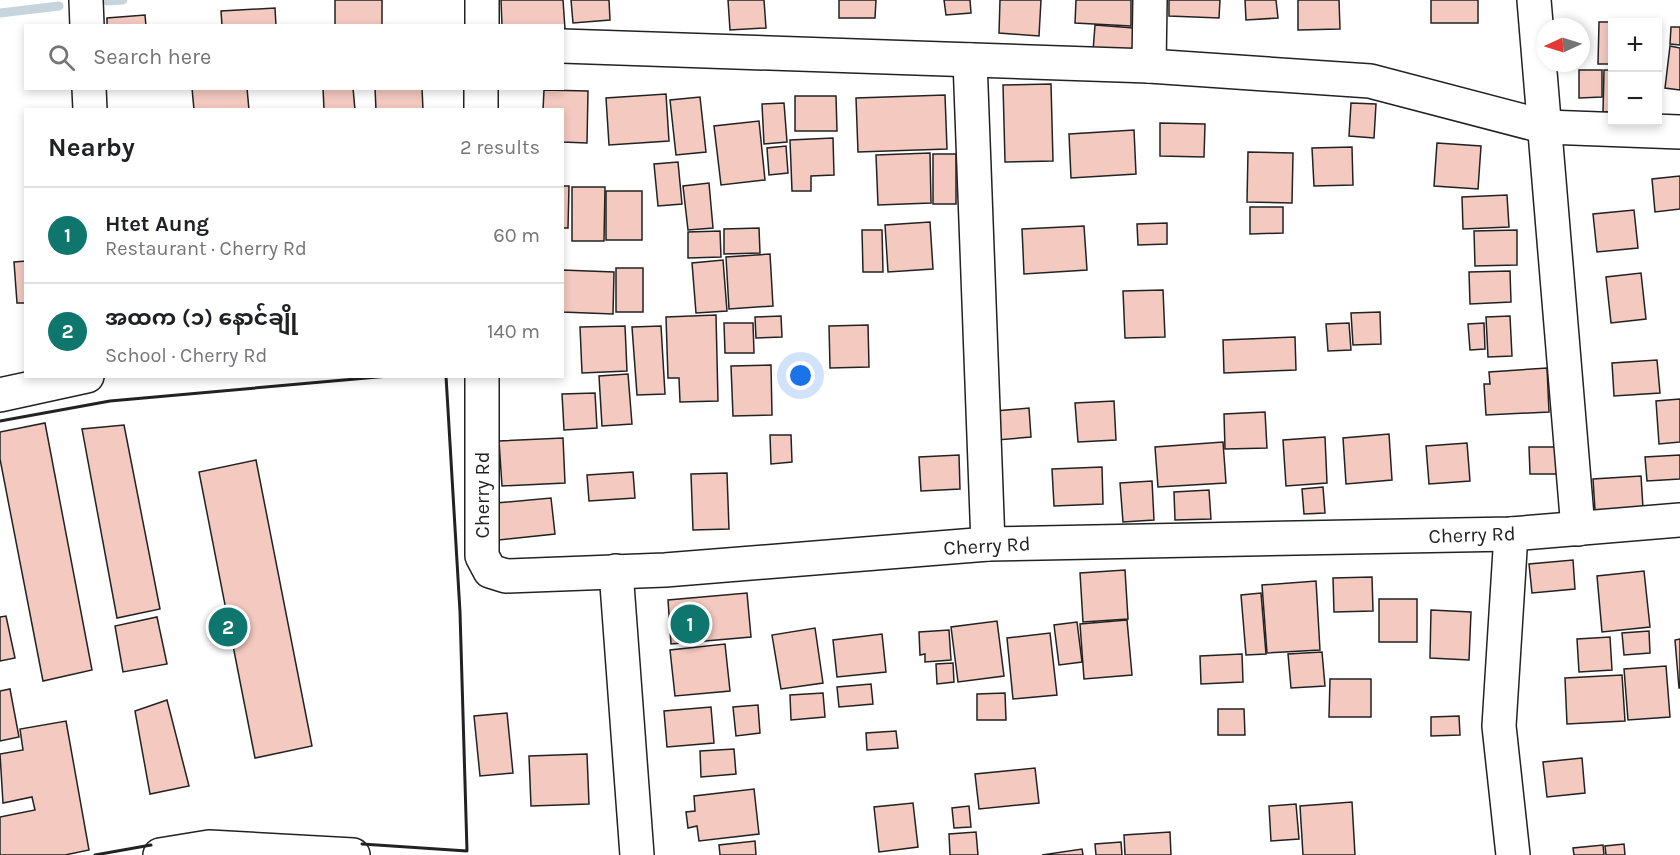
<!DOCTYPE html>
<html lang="en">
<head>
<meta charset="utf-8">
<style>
  body { margin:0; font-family:Karla,"Noto Sans Myanmar",sans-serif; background:#f6f6f6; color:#202124 }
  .controls { position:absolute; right:18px; top:18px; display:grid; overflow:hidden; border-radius:0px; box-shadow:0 3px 9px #0003 }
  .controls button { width:54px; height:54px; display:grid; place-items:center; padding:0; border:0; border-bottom:2px solid #e0e0e0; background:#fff; color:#202124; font:30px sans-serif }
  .compass { position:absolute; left:1536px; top:18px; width:54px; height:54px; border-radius:50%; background:#fff; box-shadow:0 3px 9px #0003; rotate:266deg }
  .you { position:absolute; left:801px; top:376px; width:21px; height:21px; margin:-15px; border:4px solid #fff; border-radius:50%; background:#1a73e8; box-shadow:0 0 0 9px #1a73e833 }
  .badge { display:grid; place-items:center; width:39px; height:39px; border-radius:50%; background:#0f766e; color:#fff; font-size:20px; font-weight:700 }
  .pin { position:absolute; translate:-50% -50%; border:3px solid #fff; box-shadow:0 2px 6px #0006 }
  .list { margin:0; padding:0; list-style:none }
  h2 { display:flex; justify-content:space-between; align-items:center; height:78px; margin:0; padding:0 24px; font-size:26px }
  h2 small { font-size:20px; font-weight:400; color:#757577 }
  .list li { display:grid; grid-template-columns:39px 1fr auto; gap:18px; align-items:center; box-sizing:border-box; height:96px; padding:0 24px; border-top:2px solid #e0e0e0 }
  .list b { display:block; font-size:22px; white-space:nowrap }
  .list p { margin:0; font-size:20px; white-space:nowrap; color:#757577 }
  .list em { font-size:20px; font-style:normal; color:#757577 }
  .icon { flex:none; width:33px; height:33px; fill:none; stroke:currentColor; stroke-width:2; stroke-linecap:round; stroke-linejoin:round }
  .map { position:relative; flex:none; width:1680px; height:855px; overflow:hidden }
  .search { position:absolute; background:#fff; box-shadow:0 3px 9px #0003; left:24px; top:24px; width:540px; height:66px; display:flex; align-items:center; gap:15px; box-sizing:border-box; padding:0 21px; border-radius:0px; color:#757577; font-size:22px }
  .panel { position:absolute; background:#fff; box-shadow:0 3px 9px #0003; left:24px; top:108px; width:540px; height:270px; border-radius:0px }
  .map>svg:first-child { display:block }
</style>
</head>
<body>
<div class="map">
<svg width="1680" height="855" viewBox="0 0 1680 855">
  <rect width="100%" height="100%" fill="#fff"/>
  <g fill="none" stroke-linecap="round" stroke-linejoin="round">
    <g stroke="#c7d3dd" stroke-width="9">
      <path d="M107,1L123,0"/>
      <path d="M0,13L59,6"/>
    </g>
  </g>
  <g fill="#f3c9c0" stroke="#222" stroke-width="1.5">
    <rect x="335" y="0" width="47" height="26"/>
    <path d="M501,0H563L565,29H562V26H502Z"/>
    <path d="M571,0H609L610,20L573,23Z"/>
    <path d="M728,0H764L766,28L730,30Z"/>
    <path d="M839,0H876L875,18H839Z"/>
    <path d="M944,0H970L971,13L946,15Z"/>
    <path d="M1000,0H1041L1039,36L999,33Z"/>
    <path d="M1076,0H1131V26L1075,23Z"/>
    <path d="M1169,0H1220L1219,18L1169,16Z"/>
    <path d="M1245,0H1276L1278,18L1246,20Z"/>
    <path d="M1298,0H1339L1340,29L1298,30Z"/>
    <rect x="1431" y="0" width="47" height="23"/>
    <path d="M275,8L276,26H222L221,11Z"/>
    <path d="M145,15L146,26H107V18Z"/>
    <path d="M1599,22H1620H1612V64H1598Z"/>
    <path d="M1095,25L1134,28L1132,55L1093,51Z"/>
    <path d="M1671,27H1680V45L1670,44Z"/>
    <path d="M1670,46L1680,48V90L1665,88Z"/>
    <path d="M1579,70H1602V97L1579,98Z"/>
    <path d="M1604,70H1612V112H1603Z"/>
    <path d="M1051,84L1053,161L1005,162L1003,85Z"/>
    <path d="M192,88H247L249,110H194Z"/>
    <path d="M323,88H353L355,110H324Z"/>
    <path d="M375,88H422L423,110H376Z"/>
    <path d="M544,90L588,91L587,143L562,142V110H543Z"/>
    <path d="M666,94L669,141L609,145L606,98Z"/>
    <path d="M945,95L947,149L858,152L856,98Z"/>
    <path d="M795,96H836L837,131H795Z"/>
    <path d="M700,97L706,152L676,155L670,100Z"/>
    <path d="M784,103L787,142L764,144L762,104Z"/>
    <path d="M1351,103L1376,104L1374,138L1349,136Z"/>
    <path d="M759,121L765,180L721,185L714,126Z"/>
    <path d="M1160,123L1205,124L1204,157L1160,156Z"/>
    <path d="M1134,130L1136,174L1071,178L1069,134Z"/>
    <path d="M833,138L834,175L811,176V191H792L790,140Z"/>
    <path d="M1437,143L1481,146L1478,189L1434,186Z"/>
    <path d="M786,146L788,173L769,175L767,148Z"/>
    <path d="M1352,147L1353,185L1314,186L1312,148Z"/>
    <path d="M1248,152L1293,153L1292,203L1247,202Z"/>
    <path d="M930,153L931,203L878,205L876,155Z"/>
    <rect x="933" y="154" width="23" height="50"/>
    <path d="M678,162L682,204L658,206L654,164Z"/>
    <path d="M1680,176V209L1655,212L1652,179Z"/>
    <path d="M709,183L713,228L688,230L683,186Z"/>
    <path d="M562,186H569L568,228H562Z"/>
    <path d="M572,187H605L604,241H572Z"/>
    <rect x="606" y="191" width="36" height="49"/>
    <path d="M1507,195L1509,227L1463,229L1462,197Z"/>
    <path d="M1250,207H1283V233L1250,234Z"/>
    <path d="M1634,210L1638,248L1597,252L1593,214Z"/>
    <path d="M930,222L933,269L888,272L885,225Z"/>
    <path d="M1167,223V244L1138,245L1137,224Z"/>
    <path d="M1084,226L1087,270L1024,274L1022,229Z"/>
    <path d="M759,228L760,253L724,254V229Z"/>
    <path d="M862,230H882L883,272H863Z"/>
    <path d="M1517,230V265L1475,266L1474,231Z"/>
    <path d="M720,231L721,257L688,258V232Z"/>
    <path d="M770,254L773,306L729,309L726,257Z"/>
    <path d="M723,260L727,311L696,313L692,263Z"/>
    <path d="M26,261V303H17L14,262Z"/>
    <rect x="616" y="268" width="27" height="44"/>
    <path d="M562,270L614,272L613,314L562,312Z"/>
    <path d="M1510,271L1511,302L1470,304L1469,272Z"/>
    <path d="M1641,273L1646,319L1611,323L1606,277Z"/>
    <path d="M1163,290L1165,337L1125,338L1123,291Z"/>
    <path d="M1380,312L1381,344L1353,345L1351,313Z"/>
    <path d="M716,315L718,401L680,402L679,378H668L666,317Z"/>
    <path d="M781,316L782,337L756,338L755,317Z"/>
    <path d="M1510,316L1512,356L1488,357L1486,317Z"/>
    <path d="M724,323H753L754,353H725Z"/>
    <path d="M1349,323L1351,350L1328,351L1326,324Z"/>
    <path d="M1484,323L1485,349L1470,350L1468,324Z"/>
    <path d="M868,325L869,367L830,368L829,326Z"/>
    <path d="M625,326L627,371L582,373L580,327Z"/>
    <path d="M661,326L665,394L637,395L632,327Z"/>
    <path d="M1295,337L1296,370L1224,373L1223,340Z"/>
    <path d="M1657,360L1660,393L1614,396L1612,363Z"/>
    <path d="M771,365L772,415L733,416L731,366Z"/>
    <path d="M1547,368L1549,412L1486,415L1484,384H1490L1489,372Z"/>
    <path d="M628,374L632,424L602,426L599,376Z"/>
    <path d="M595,393L597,428L564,430L562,394Z"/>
    <path d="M1680,399V442L1659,444L1656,401Z"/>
    <path d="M1114,401L1116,440L1078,442L1075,403Z"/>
    <path d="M1029,408L1031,437L997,440L995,411Z"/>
    <path d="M1265,412L1267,448L1225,449L1224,414Z"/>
    <path d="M45,423L92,670L43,681L0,459V432Z"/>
    <path d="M124,425L160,609L117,618L82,429Z"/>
    <path d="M1389,434L1392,480L1346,484L1343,438Z"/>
    <path d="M770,435H791L792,462L771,464Z"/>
    <path d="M1325,437L1327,483L1286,486L1283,440Z"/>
    <path d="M563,438L565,483L502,486L499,441Z"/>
    <path d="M1223,442L1226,483L1158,487L1155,447Z"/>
    <path d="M1467,443L1470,481L1429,484L1426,446Z"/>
    <path d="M1529,447H1560L1561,474H1530Z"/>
    <path d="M959,455L960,489L921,491L919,457Z"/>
    <path d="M1680,455V479L1647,481L1645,457Z"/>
    <path d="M256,460L312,746L255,758L199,472Z"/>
    <path d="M1102,467L1103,504L1054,506L1052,469Z"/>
    <path d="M633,472L635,498L589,501L587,475Z"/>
    <path d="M727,473L729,529L693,530L691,474Z"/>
    <path d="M1641,476L1643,508L1595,510L1593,479Z"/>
    <path d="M1152,481L1154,520L1123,522L1120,483Z"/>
    <path d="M1323,487L1325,513L1304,514L1302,489Z"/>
    <path d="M1209,490L1211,519L1175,520L1174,492Z"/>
    <path d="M551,498L555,534L499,540L496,503Z"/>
    <path d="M1573,560L1575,589L1532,593L1529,564Z"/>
    <path d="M1125,570L1128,619L1083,622L1080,573Z"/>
    <path d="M1644,571L1650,627L1602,632L1597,576Z"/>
    <path d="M1372,577L1373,611L1334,612L1333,578Z"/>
    <path d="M1316,581L1320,650L1267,653L1262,585Z"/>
    <path d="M747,593L751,637L671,644L668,600Z"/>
    <path d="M1261,593L1266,654L1246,655L1241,595Z"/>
    <rect x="1379" y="599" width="38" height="43"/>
    <path d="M1431,610L1471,612L1469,660L1430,658Z"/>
    <path d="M6,616L15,658L0,661V617Z"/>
    <path d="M157,617L167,664L123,672L115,626Z"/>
    <path d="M1127,620L1132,675L1084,679L1080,624Z"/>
    <path d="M997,621L1004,676L958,682L951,627Z"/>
    <path d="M1077,622L1082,662L1059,665L1054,625Z"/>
    <path d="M815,628L823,683L781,689L772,635Z"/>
    <path d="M949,630L951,660L925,662V654L920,655L919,632Z"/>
    <path d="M1649,631L1650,653L1624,655L1622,633Z"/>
    <path d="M1050,633L1057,695L1013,699L1007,638Z"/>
    <path d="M882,634L886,672L837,677L833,640Z"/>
    <path d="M1610,637L1612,670L1579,672L1577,639Z"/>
    <path d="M1680,639V688H1679L1675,640Z"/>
    <path d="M725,644L730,691L675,696L670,650Z"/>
    <path d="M1322,652L1325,686L1291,688L1288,654Z"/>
    <path d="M1242,654L1243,682L1201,684L1200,656Z"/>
    <path d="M953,663L954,682L937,684L936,664Z"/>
    <path d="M1666,666L1670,717L1628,720L1624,669Z"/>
    <path d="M1622,675L1625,721L1567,724L1565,678Z"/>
    <path d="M1330,679H1371V717H1329Z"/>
    <path d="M871,684L873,704L839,707L837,687Z"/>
    <path d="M10,689L19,737L0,741V691Z"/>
    <path d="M823,693L825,717L791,720L790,695Z"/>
    <path d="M1005,693L1006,720H977V694Z"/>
    <path d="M167,700L189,786L150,794L135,711Z"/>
    <path d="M758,705L760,733L736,736L733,707Z"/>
    <path d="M711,707L714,743L667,747L664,711Z"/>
    <path d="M1218,709H1244L1245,735H1218Z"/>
    <path d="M507,713L513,773L480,776L474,716Z"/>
    <path d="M1459,716L1460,735L1431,736V717Z"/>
    <path d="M66,721L89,850L65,855H0V817L35,810L32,797L3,803L0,754L23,750L20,729Z"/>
    <path d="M896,731L898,748L867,750L866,733Z"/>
    <path d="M734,749L736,774L701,777L700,751Z"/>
    <path d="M587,754L589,804L531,806L529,756Z"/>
    <path d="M1582,758L1585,793L1547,797L1543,762Z"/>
    <path d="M1035,768L1039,803L979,809L975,774Z"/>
    <path d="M754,789L759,834L699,841L697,826L688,828L686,812L695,811L694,796Z"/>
    <path d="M1352,802L1355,855H1303L1300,806Z"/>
    <path d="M913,803L918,847L879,852L874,807Z"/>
    <path d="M1296,804L1299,839L1271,841L1269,806Z"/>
    <path d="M969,806L971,827L954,828L952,808Z"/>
    <path d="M976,832L978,855H950L949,834Z"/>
    <path d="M1170,832L1171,855H1125L1124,835Z"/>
    <path d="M755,841L756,855H720L719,845Z"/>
    <path d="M1121,842L1122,855H1096L1095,844Z"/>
    <path d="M1624,844L1625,855H1606L1605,846Z"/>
    <path d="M1603,845L1604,855H1574L1573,848Z"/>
    <path d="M1082,849L1083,855H1042Z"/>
  </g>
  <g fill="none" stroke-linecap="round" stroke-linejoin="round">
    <g stroke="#222" stroke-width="36">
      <g id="minor">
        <path d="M86,0L87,26"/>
        <path d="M1534,0L1578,529"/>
        <path d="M482,26V0"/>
        <path d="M562,46L1149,66L1370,81L1546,127L1680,132"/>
        <path d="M970,60L988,544"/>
        <path d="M1149,66L1150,0"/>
        <path d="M89,88L90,110"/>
        <path d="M481,88V110"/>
        <path d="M482,376V556L490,571L506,576L665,570L988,544L1511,534L1680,520"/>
        <path d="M0,395L87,376"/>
        <path d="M1511,534L1499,726L1513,855"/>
        <path d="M616,571L637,855"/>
        <path d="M160,855L209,847L353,855"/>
      </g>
    </g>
    <use href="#minor" stroke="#fff" stroke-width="33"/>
    <g stroke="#222" stroke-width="3">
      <path d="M0,421L110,401L389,376"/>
      <path d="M362,844L467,851L460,612L446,376"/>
      <path d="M95,855L151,845"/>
    </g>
  </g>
  <g text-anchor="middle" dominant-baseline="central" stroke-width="4.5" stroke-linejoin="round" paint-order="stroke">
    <g font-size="20" fill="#222" stroke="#fff">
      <text transform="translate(482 495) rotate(-90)">Cherry Rd</text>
      <text transform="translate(1472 535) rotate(-2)">Cherry Rd</text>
      <text transform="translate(987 546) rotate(-3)">Cherry Rd</text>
    </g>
  </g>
</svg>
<div class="controls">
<button>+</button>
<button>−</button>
</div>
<svg class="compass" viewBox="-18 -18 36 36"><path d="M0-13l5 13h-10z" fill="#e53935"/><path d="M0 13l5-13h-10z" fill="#757577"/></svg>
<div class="you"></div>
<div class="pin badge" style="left:690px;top:624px">1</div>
<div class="pin badge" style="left:228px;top:627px">2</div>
<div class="search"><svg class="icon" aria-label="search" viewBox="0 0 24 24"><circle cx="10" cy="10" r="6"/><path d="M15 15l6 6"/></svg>Search here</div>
<section class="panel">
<h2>Nearby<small>2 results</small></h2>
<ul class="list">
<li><span class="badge">1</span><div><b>Htet Aung</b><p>Restaurant · Cherry Rd</p></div><em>60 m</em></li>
<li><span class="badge">2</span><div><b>အထက (၁) နောင်ချို</b><p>School · Cherry Rd</p></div><em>140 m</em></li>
</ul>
</section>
</div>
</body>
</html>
